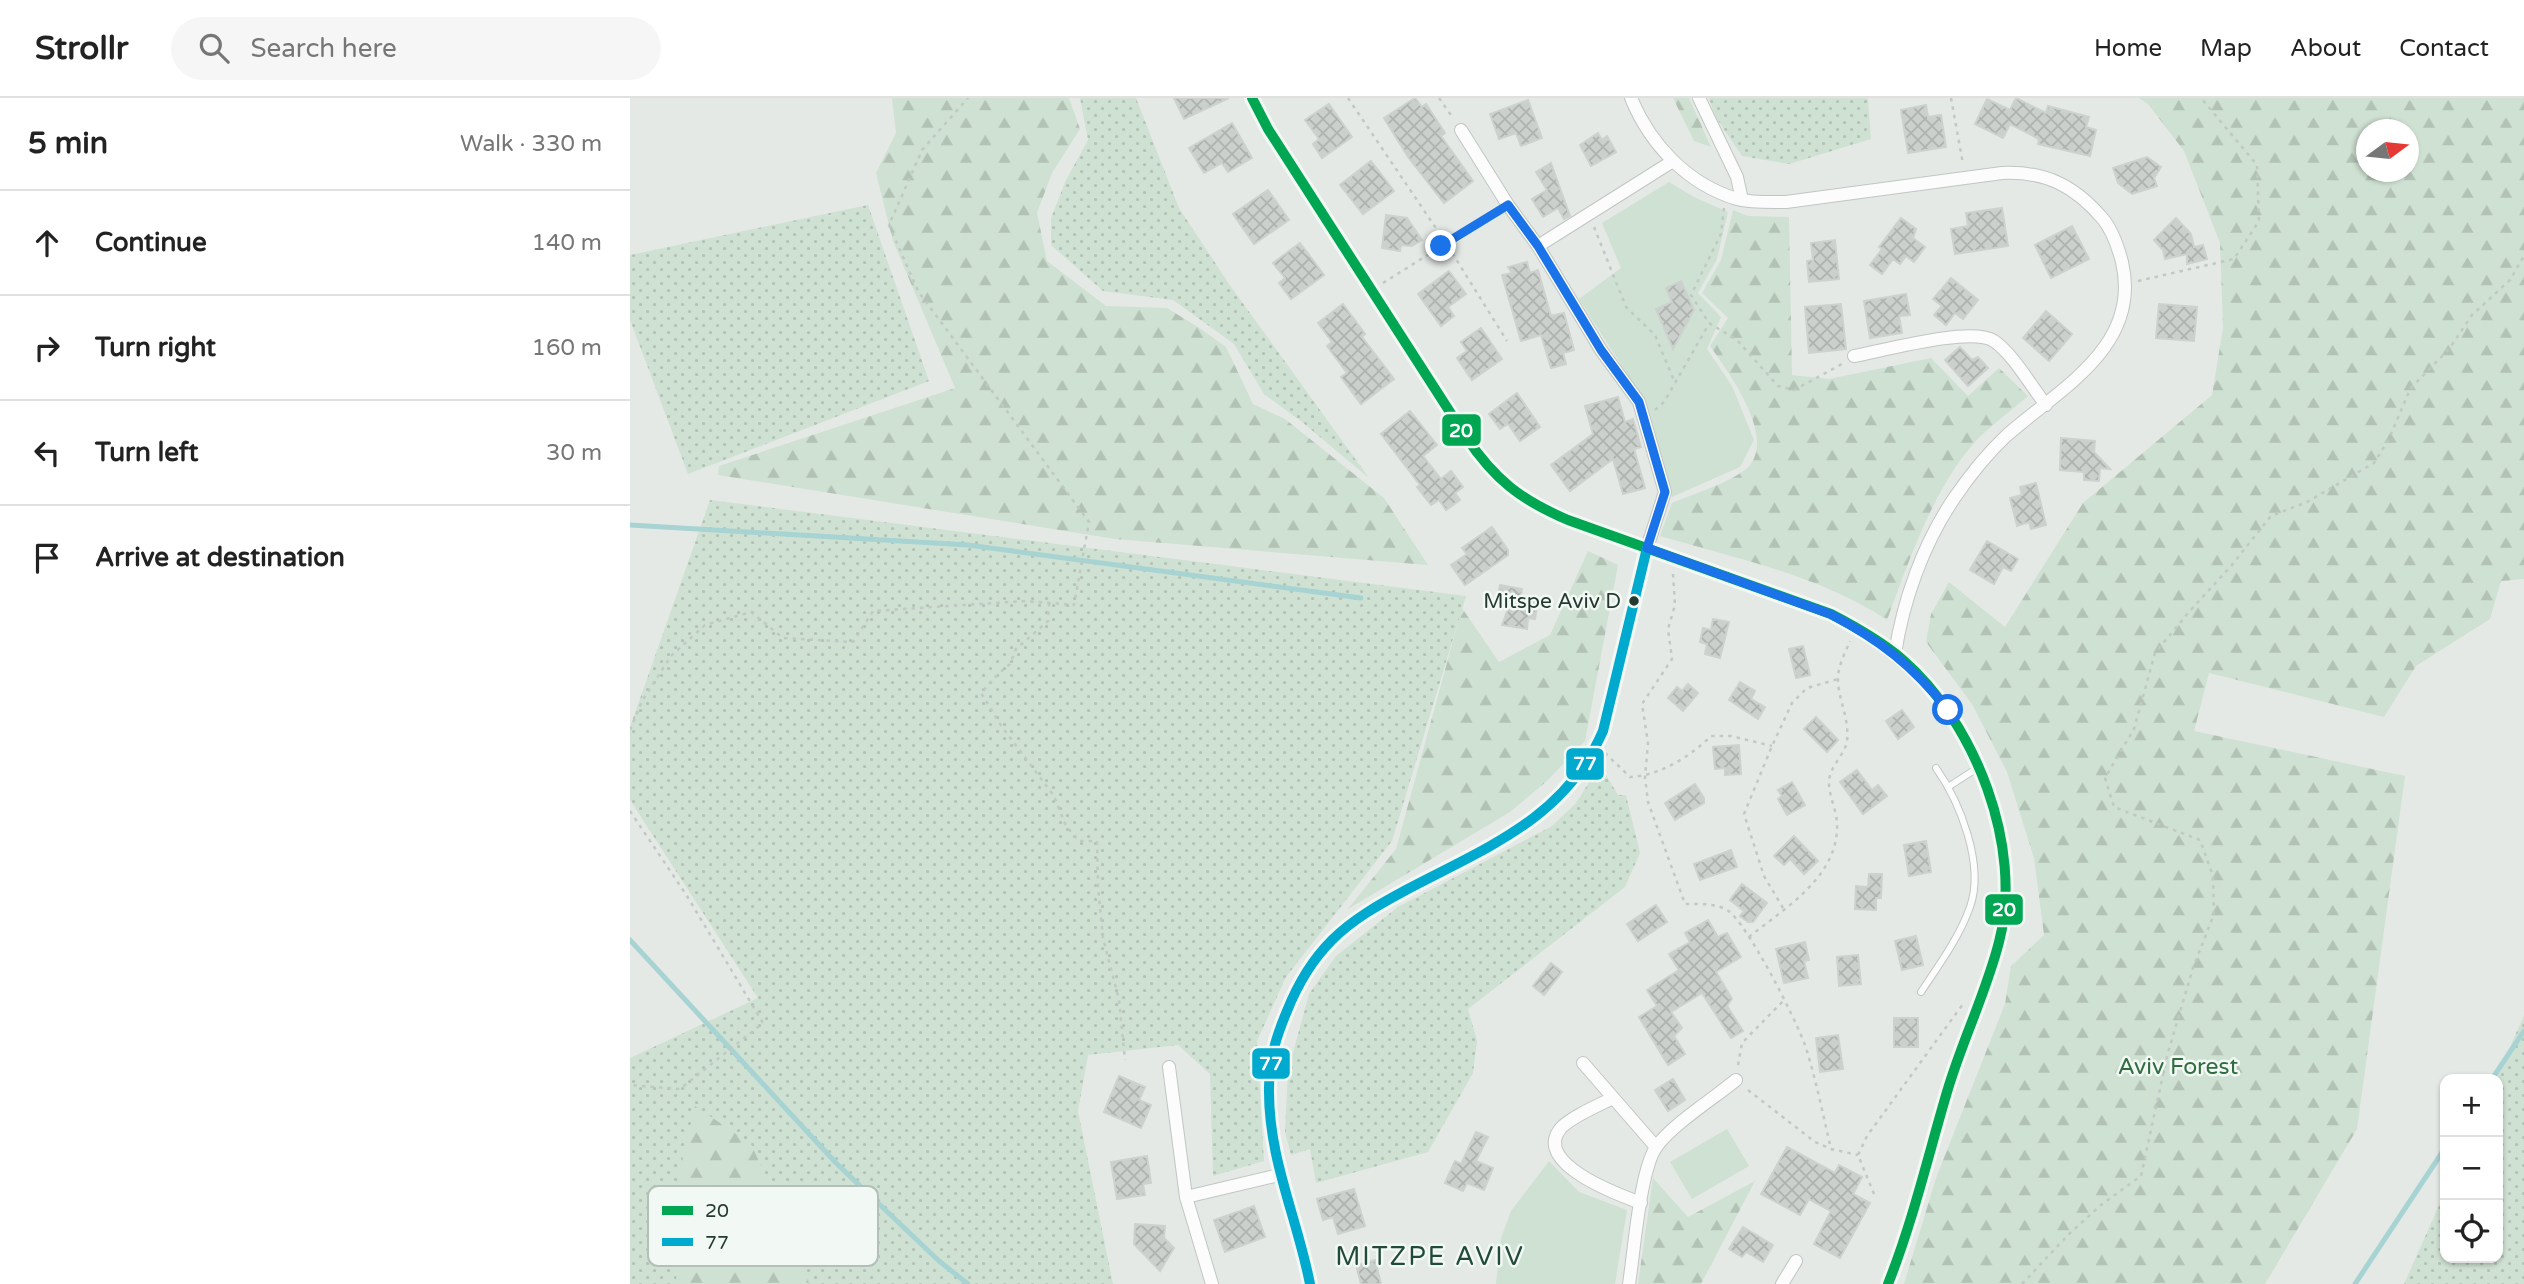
<!DOCTYPE html>
<html lang="en">
<head>
<meta charset="utf-8">
<style>
  body { margin:0; font-family:"Varela Round",sans-serif; background:#f6f6f6; color:#222 }
  .controls { position:absolute; right:21px; bottom:21px; display:grid; overflow:hidden; border-radius:14px; box-shadow:0 2px 5px #0004 }
  .controls button { width:63px; height:63px; display:grid; place-items:center; padding:0; border:0; border-bottom:2px solid #e0e0e0; background:#fff; color:#222; font:35px sans-serif }
  .compass { position:absolute; left:1726px; top:21px; width:63px; height:63px; border-radius:50%; background:#fff; box-shadow:0 2px 5px #0004; rotate:75deg }
  .stop { position:absolute; width:21px; height:21px; margin:-16px; border:5px solid #1a73e8; border-radius:50%; background:#fff }
  .stop.end { background:#1a73e8; border-color:#fff; box-shadow:0 2px 7px #0008 }
  .list { margin:0; padding:0; list-style:none }
  h2 { display:flex; justify-content:space-between; align-items:center; height:91px; margin:0; padding:0 28px; font-size:30px }
  h2 small { font-size:23px; font-weight:400; color:#767676 }
  .list li { display:grid; grid-template-columns:46px 1fr auto; gap:21px; align-items:center; box-sizing:border-box; height:105px; padding:0 28px; border-top:2px solid #e0e0e0 }
  .list b { display:block; font-size:26px; white-space:nowrap }
  .list em { font-size:23px; font-style:normal; color:#767676 }
  .icon { flex:none; width:38px; height:38px; fill:none; stroke:currentColor; stroke-width:2; stroke-linecap:round; stroke-linejoin:round }
  .map { position:relative; flex:none; width:1894px; height:1186px; overflow:hidden }
  header { display:flex; align-items:center; gap:42px; box-sizing:border-box; height:98px; padding:0 35px; background:#fff; border-bottom:2px solid #e0e0e0 }
  header strong { font-size:33px }
  nav { display:flex; gap:38px; margin-inline-start:auto; font-size:24px }
  .search { width:490px; height:63px; background:#f6f6f6; display:flex; align-items:center; gap:18px; box-sizing:border-box; padding:0 24px; border-radius:38px; color:#767676; font-size:26px }
  main { display:flex }
  aside { flex:1; background:#fff }
  .map>svg:first-child { display:block }
</style>
</head>
<body>
<header>
<strong>Strollr</strong>
<div class="search"><svg class="icon" aria-label="search" viewBox="0 0 24 24"><circle cx="10" cy="10" r="6"/><path d="M15 15l6 6"/></svg>Search here</div>
<nav><a>Home</a><a>Map</a><a>About</a><a>Contact</a></nav>
</header>
<main>
<aside>
<h2>5 min<small>Walk · 330 m</small></h2>
<ul class="list">
<li><svg class="icon" aria-label="ahead" viewBox="0 0 24 24"><path d="M12 20V5M6 11l6-6 6 6"/></svg><div><b>Continue</b></div><em>140 m</em></li>
<li><svg class="icon" aria-label="right" viewBox="0 0 24 24"><path d="M7 20v-9h11M14 6l5 5-5 5"/></svg><div><b>Turn right</b></div><em>160 m</em></li>
<li><svg class="icon" aria-label="left" viewBox="0 0 24 24"><path d="M17 20v-9H6M10 6l-5 5 5 5"/></svg><div><b>Turn left</b></div><em>30 m</em></li>
<li><svg class="icon" aria-label="arrive" viewBox="0 0 24 24"><path d="M6 21V4h12l-3 4 3 4H6"/></svg><div><b>Arrive at destination</b></div></li>
</ul>
</aside>
<div class="map">
<svg width="1894" height="1186" viewBox="0 0 1894 1186">
  <defs>
    <pattern id="grass-dots" width="8" height="8" patternUnits="userSpaceOnUse" patternTransform="scale(1.75)"><rect width="8" height="8" fill="#cfe1d2"/><path d="M2 2h.1M6 6h.1" fill="none" stroke="#b2c2b5" stroke-width="1.8" stroke-linecap="round"/></pattern>
    <pattern id="forest-firs" width="22" height="20" patternUnits="userSpaceOnUse" patternTransform="scale(1.75)"><rect width="22" height="20" fill="#cfe1d2"/><path d="M5 1l3.5 6h-7zM16 11l3.5 6h-7z" fill="#b2c2b5"/></pattern>
    <pattern id="building-cross-hatch" width="8" height="8" patternUnits="userSpaceOnUse" patternTransform="scale(1.75)"><rect width="8" height="8" fill="#cbd0cd"/><path d="M0 0l8 8M0 8l8-8" fill="none" stroke="#aeb3b0"/></pattern>
  </defs>
  <rect width="100%" height="100%" fill="#e4e9e6"/>
  <g fill="url(#grass-dots)">
    <path d="M450,0H506L549,110L599,186L739,380L672,324L634,296L604,246L543,202L473,193L421,147V120L436,82L458,42Z"/>
    <path d="M1079,0H1238L1241,41L1159,66L1112,58L1085,18Z"/>
    <path d="M238,107L299,283L58,376L0,222V157Z"/>
    <path d="M80,402L836,498L762,743L656,879L627,943L634,1063L583,1078L580,976L548,947L458,957L448,1013L483,1186H0V960L128,900L0,702V629Z"/>
    <path d="M970,667L988,697H996L1010,755L995,789L838,911L847,943L843,975L798,1054L686,1085L680,1051L661,1057L655,1034L658,973L679,896L706,858L768,809L922,728L946,705Z"/>
    <path d="M1894,917V1186H1774L1815,1094V1160H1868V981H1866Z"/>
  </g>
  <g fill="url(#forest-firs)" fill-rule="evenodd">
    <path d="M262,0H439L450,31L422,75L407,115L417,163L476,208L537,210L571,231L596,249L623,306L655,321L754,400L798,467L485,441L88,377L89,368L325,290L263,143L246,75L266,35Z"/>
    <path d="M1043,0H1059L1081,49L1064,43Z"/>
    <path d="M1509,0H1894V481L1871,483L1860,521L1786,568L1754,619L1579,575L1564,633L1775,678L1727,1031L1635,1186H1274L1306,1080L1375,906L1381,868L1414,837L1404,760L1377,674L1342,606L1296,544L1301,516L1319,484L1375,529L1453,405L1582,297L1593,230L1590,145L1554,53L1518,6ZM1736,32H1778V74H1736Z"/>
    <path d="M1103,112L1118,118L1159,119L1162,277L1199,281L1301,260L1338,298L1369,270L1398,298C1381,313 1361,327 1345,344C1304,389 1278,465 1257,522C1188,477 1108,461 1030,438L1042,405C1063,396 1093,387 1112,374C1153,347 1099,275 1080,248L1098,220L1072,195L1091,162Z"/>
    <path d="M958,453L988,467L955,643L917,683L880,714L718,811L766,751L832,510L869,564L920,537Z"/>
    <path d="M65,1008L121,1046L144,1096L169,1132L179,1186H46L51,1066Z"/>
    <path d="M1023,1080L1058,1119L1125,1083L1071,1186H1008Z"/>
  </g>
  <g fill="#cfe1d2">
    <path d="M1039,84L1064,99L1098,114L1087,161L1068,195L1091,219L1077,251L1102,288L1124,342L1110,369L1042,399L1023,327L997,276L949,201L991,170L972,125Z"/>
    <path d="M1097,1031L1119,1068L1062,1101L1040,1064Z"/>
    <path d="M919,1063L949,1094L997,1112L985,1186H866L871,1140L881,1113Z"/>
  </g>
  <g fill="none" stroke-linecap="round" stroke-linejoin="round">
    <g stroke="#a8d3d3" stroke-width="5">
      <path d="M0,427L338,447L731,500"/>
      <path d="M0,842L206,1065L309,1163L338,1186"/>
      <path d="M1862,981L1894,933"/>
      <path d="M1725,1186L1815,1050"/>
    </g>
  </g>
  <g fill="url(#building-cross-hatch)" stroke="#cdd2cf" stroke-width="2">
    <path d="M544,0H599L554,21Z"/>
    <path d="M785,0L792,9L796,6L815,35L811,38L843,83L814,105L778,59L754,20Z"/>
    <path d="M1386,0L1416,15L1418,8L1459,19L1456,29L1466,32L1460,58L1408,46L1409,41L1380,26L1373,40L1345,26L1357,1L1380,12Z"/>
    <path d="M898,2L912,40L891,48L886,35L869,41L860,16Z"/>
    <path d="M699,6L722,39L692,60L683,46L689,41L675,22Z"/>
    <path d="M1296,7L1298,19L1311,17L1316,49L1278,55L1271,12Z"/>
    <path d="M602,25L622,60L598,74L592,65L574,75L559,50Z"/>
    <path d="M968,35L972,42L977,38L986,54L961,68L950,47Z"/>
    <path d="M1517,59L1531,69L1524,80L1527,88L1502,96L1488,85L1483,70Z"/>
    <path d="M741,63L764,93L733,116L710,87Z"/>
    <path d="M921,65L940,118L934,121L928,110L913,119L902,101L917,92L906,74Z"/>
    <path d="M638,92L659,122L624,146L603,116Z"/>
    <path d="M1372,110L1378,148L1325,156L1321,131L1338,128L1336,115Z"/>
    <path d="M756,117L777,120L792,142L782,148L771,147L770,153L752,150Z"/>
    <path d="M1271,120L1286,131L1283,140L1295,149L1284,164L1276,158L1270,166L1263,161L1252,176L1240,167L1252,151L1249,149Z"/>
    <path d="M1546,120L1561,136L1564,149L1573,147L1577,161L1557,166V156L1535,161L1533,152L1524,142Z"/>
    <path d="M1442,128L1459,161L1421,180L1405,147Z"/>
    <path d="M1205,142L1209,181L1179,184L1177,163L1183,162L1181,145Z"/>
    <path d="M670,145L694,177L661,201L649,185L655,180L643,165Z"/>
    <path d="M897,164L900,175L908,172L921,218L934,215L944,252L933,255L936,266L921,270L911,237L891,243L872,177L882,175L878,169Z"/>
    <path d="M819,173L836,196L818,209L824,218L811,228L788,196Z"/>
    <path d="M1321,180L1348,202L1333,221L1325,215L1316,227L1304,217L1312,208L1303,201Z"/>
    <path d="M1051,183L1064,212L1043,251L1026,211L1042,204L1036,190Z"/>
    <path d="M1276,196L1280,217L1269,218L1272,235L1240,240L1234,203Z"/>
    <path d="M713,206L735,236L732,239L764,281L731,306L711,279L717,275L697,248L702,244L688,225Z"/>
    <path d="M1211,206L1216,251L1179,255L1175,209Z"/>
    <path d="M1529,206L1567,209L1564,243L1526,240Z"/>
    <path d="M1416,213L1442,236L1419,263L1393,240Z"/>
    <path d="M851,230L872,261L842,282L827,260L837,253L831,244Z"/>
    <path d="M1330,249L1342,262L1348,259L1358,270L1338,288L1315,262Z"/>
    <path d="M887,295L910,329L890,343L878,326L870,331L859,316Z"/>
    <path d="M988,299L995,324L1003,321L1011,349L1004,351L1015,390L993,396L983,361L940,393L921,367L963,336L955,308Z"/>
    <path d="M780,313L807,347L793,358L811,381L821,373L833,389L825,395L830,402L816,412L809,402L801,407L787,389L790,387L751,336Z"/>
    <path d="M1431,340L1465,343L1464,354L1480,371L1470,370L1469,383L1454,382V374L1430,372Z"/>
    <path d="M1406,385L1416,427L1401,431L1399,424L1387,428L1380,400L1392,397L1390,389Z"/>
    <path d="M862,429L878,452V457L835,487L821,467L837,456L832,450Z"/>
    <path d="M1357,443L1388,461L1381,473L1373,469L1364,486L1340,472Z"/>
    <path d="M870,487L892,491L891,499L908,502L905,521L898,520L897,531L872,527L878,511L866,509Z"/>
    <path d="M1083,521L1099,524L1090,560L1075,556L1077,546L1070,544L1073,530L1081,532Z"/>
    <path d="M1173,548L1180,577L1166,580L1159,551Z"/>
    <path d="M1110,584L1125,593L1121,601L1135,609L1128,621L1099,602Z"/>
    <path d="M1058,586L1068,595L1053,613L1038,600L1047,589L1052,593Z"/>
    <path d="M1272,612L1284,629L1268,641L1256,623Z"/>
    <path d="M1186,619L1208,642L1197,654L1174,631Z"/>
    <path d="M1109,647L1111,676L1095,677V670L1085,671L1083,649Z"/>
    <path d="M1227,672L1242,692L1248,687L1257,698L1233,716L1210,684Z"/>
    <path d="M1162,684L1175,707L1157,717L1148,701L1152,698L1148,692Z"/>
    <path d="M1065,686L1074,700V705L1045,722L1035,705Z"/>
    <path d="M1164,738L1188,763L1174,776L1160,761L1154,767L1144,758Z"/>
    <path d="M1296,743L1301,774L1279,778L1274,747Z"/>
    <path d="M1101,752L1107,769L1070,782L1064,766Z"/>
    <path d="M1239,776H1252L1251,800H1246V812L1225,811L1226,788L1238,789Z"/>
    <path d="M1112,786L1137,805L1123,824H1118L1110,818L1114,813L1100,802Z"/>
    <path d="M1026,807L1037,824L1008,843L997,826Z"/>
    <path d="M1078,822L1088,839L1097,835L1111,859L1086,874L1102,901L1097,908L1113,933L1101,940L1072,895L1041,914L1052,930L1044,938L1055,956L1038,967L1009,919L1027,908L1017,892L1049,872L1039,856L1060,844L1055,835Z"/>
    <path d="M1286,838L1293,867L1272,872L1265,843Z"/>
    <path d="M1175,844L1179,862L1174,863L1178,880L1154,885L1146,851Z"/>
    <path d="M1228,857L1231,886L1209,888L1207,859Z"/>
    <path d="M921,865L932,874L914,897L903,888Z"/>
    <rect x="1264" y="920" width="24" height="29"/>
    <path d="M1208,937L1213,971L1190,974L1186,940Z"/>
    <path d="M489,978L515,989L509,1002L521,1007L511,1030L474,1014Z"/>
    <path d="M1043,981L1055,1002L1038,1013L1025,992Z"/>
    <path d="M846,1034L858,1039L846,1063L863,1070L854,1092L837,1085L833,1093L815,1085L825,1063L831,1066Z"/>
    <path d="M1157,1049L1205,1075L1209,1067L1232,1079L1223,1096L1240,1105L1210,1160L1184,1146L1201,1113L1179,1101L1170,1117L1131,1096Z"/>
    <path d="M517,1058L521,1085L513,1086L515,1097L487,1101L481,1064Z"/>
    <path d="M724,1091L735,1128L708,1136L703,1119L693,1122L687,1101Z"/>
    <path d="M624,1108L635,1139L595,1154L584,1122Z"/>
    <path d="M505,1126L535,1128L534,1140L544,1150L530,1173L504,1146Z"/>
    <path d="M1113,1129L1143,1147L1133,1164L1116,1154L1112,1159L1099,1151Z"/>
    <path d="M745,1162L751,1186H731L726,1167Z"/>
  </g>
  <g fill="none" stroke-linecap="round" stroke-linejoin="round">
    <g stroke="#c1c6c3" stroke-width="8">
      <g id="lane">
        <path d="M1318,689L1349,669"/>
        <path d="M1291,894C1309,867 1329,840 1340,809C1355,767 1330,704 1306,670"/>
      </g>
    </g>
    <g stroke="#c1c6c3" stroke-width="14">
      <g id="street">
        <path d="M622,0L638,31L836,339C865,382 891,402 938,422L1201,516C1226,529 1251,543 1272,561C1345,624 1394,749 1369,844C1356,895 1332,943 1317,994C1298,1058 1283,1123 1258,1186"/>
        <path d="M1001,0C1020,46 1057,86 1107,101C1123,105 1140,104 1156,104L1372,75C1416,73 1445,88 1473,121C1483,133 1488,149 1492,164C1512,249 1429,291 1376,338C1357,356 1340,377 1325,399C1294,444 1273,502 1265,556"/>
        <path d="M1069,0L1107,79L1112,102"/>
        <path d="M831,32L878,107L908,148L1043,63"/>
        <path d="M1224,258C1252,253 1342,228 1364,243C1383,256 1401,288 1416,307"/>
        <path d="M953,965L1026,1049"/>
        <path d="M539,969L556,1099L582,1186"/>
        <path d="M983,1000C969,1007 941,1019 931,1030C901,1065 989,1097 1011,1105"/>
        <path d="M556,1099L649,1077"/>
        <path d="M680,1186C667,1119 638,1060 639,990C639,962 646,939 657,913C667,888 682,862 702,842C723,821 750,806 776,792C855,750 935,721 973,633L1017,450L1035,394L1009,304L971,252L908,148"/>
        <path d="M999,1186C1004,1155 1010,1070 1027,1048C1042,1027 1084,1000 1106,982"/>
        <path d="M1152,1186L1166,1163"/>
      </g>
    </g>
    <g stroke="#c1c9c4" stroke-width="2.5" stroke-dasharray="3.5 5" stroke-linecap="butt">
      <path d="M718,0L816,145L877,243"/>
      <path d="M809,0L823,20"/>
      <path d="M1321,0L1333,66"/>
      <path d="M1094,110L1091,136L1061,197L1079,225L1107,242L1148,288L1164,292L1212,266"/>
      <path d="M964,129L996,209L1025,237L1045,285"/>
      <path d="M1508,183L1604,161L1629,123L1627,67L1571,0"/>
      <path d="M753,185L866,114"/>
      <path d="M1025,312L1034,304L1079,226"/>
      <path d="M1043,476L1045,507L1038,531L1042,561L1012,606L1018,645L1015,679L1018,704L1055,806C1068,806 1085,805 1097,812C1117,824 1166,922 1175,947C1186,981 1193,1017 1201,1051"/>
      <path d="M419,505L418,523L386,551L380,566L368,576L351,595L372,629L424,698L436,728L449,743H467L468,788L473,840L489,902L495,962"/>
      <path d="M0,632L12,603L41,558L75,527L121,514L153,540L223,544L243,513L395,503L444,507L459,424L288,193L259,127L292,52L338,0"/>
      <path d="M975,655L1000,679C1029,678 1061,658 1081,638H1101L1142,648"/>
      <path d="M0,713L57,798L133,925L50,991L0,987"/>
      <path d="M1153,810L1134,778L1114,716L1142,648L1162,605L1177,590L1208,581"/>
      <path d="M1119,839C1156,809 1210,778 1207,724C1206,711 1198,695 1199,682C1201,667 1215,656 1217,643C1220,621 1207,599 1208,579C1209,566 1215,555 1220,543"/>
      <path d="M1108,967L1112,945L1153,903"/>
      <path d="M1118,992L1185,1044L1201,1051L1228,1057"/>
      <path d="M1244,1096L1228,1057L1237,1038L1333,906"/>
      <path d="M1392,1186L1439,1136L1471,1107L1511,1078L1537,958L1563,870L1584,816L1583,778L1570,742L1484,709L1475,680L1504,631L1525,555L1559,514L1601,468L1641,418L1677,404L1744,365L1759,341L1780,291L1819,251L1842,217L1880,182L1894,158"/>
    </g>
    <use href="#lane" stroke="#fbfcfb" stroke-width="6"/>
    <use href="#street" stroke="#fbfcfb" stroke-width="12"/>
    <g stroke="#f2f8f4" stroke-width="16">
      <path id="bus-1" d="M622,0L638,31L836,339C865,382 891,402 938,422L1201,516C1226,529 1251,543 1272,561C1345,624 1394,749 1369,844C1356,895 1332,943 1317,994C1298,1058 1283,1123 1258,1186"/>
    </g>
    <g stroke="#f2f8f4" stroke-width="16">
      <path id="bus-2" d="M680,1186C667,1119 638,1060 639,990C639,962 646,939 657,913C667,888 682,862 702,842C723,821 750,806 776,792C855,750 935,721 973,633L1017,450"/>
    </g>
    <use href="#bus-1" stroke="#00a651" stroke-width="10"/>
    <use href="#bus-2" stroke="#00a9ce" stroke-width="10"/>
  </g>
  <g fill="none" stroke-linecap="round" stroke-linejoin="round">
    <path stroke="#1a73e8" stroke-width="9" d="M811,148L878,107L908,148L971,252L1009,304L1035,394L1017,450L1200,516C1250,542 1283,568 1318,612"/>
  </g>
  <circle fill="#243a31" stroke="#f2f8f4" stroke-width="2.5" cx="1004" cy="503" r="6"/>
  <g text-anchor="middle" dominant-baseline="central" stroke-width="5" stroke-linejoin="round" paint-order="stroke">
    <g font-size="21" fill="#243a31" stroke="#f2f8f4" text-anchor="end">
      <text x="991" y="503">Mitspe Aviv D</text>
    </g>
    <g font-size="23" fill="#326d41" stroke="#f2f8f4">
      <text x="1548" y="969">Aviv Forest</text>
    </g>
    <g font-size="26" letter-spacing="2" fill="#224a3b" stroke="#f2f8f4">
      <text x="800" y="1158">MITZPE AVIV</text>
    </g>
  </g>
  <rect x="18" y="1088" width="230" height="80" rx="10" fill="#f2f8f4" stroke="#b4bfba" stroke-width="2"/>
  <rect x="32" y="1108" width="31" height="9" fill="#00a651"/>
  <rect x="32" y="1140" width="31" height="8" fill="#00a9ce"/>
  <g font-size="19" fill="#243a31">
    <text x="75" y="1119">20</text>
    <text x="75" y="1151">77</text>
  </g>
  <g stroke="#f2f8f4" stroke-width="2.5">
    <rect x="811" y="315" width="41" height="34" rx="7" fill="#00a651"/>
    <rect x="935" y="649" width="40" height="34" rx="7" fill="#00a9ce"/>
    <rect x="1354" y="795" width="40" height="33" rx="7" fill="#00a651"/>
    <rect x="621" y="949" width="40" height="33" rx="7" fill="#00a9ce"/>
  </g>
  <g font-size="19" text-anchor="middle" font-weight="bold" fill="#fff">
    <text x="831" y="339">20</text>
    <text x="955" y="672">77</text>
    <text x="1374" y="818">20</text>
    <text x="641" y="972">77</text>
  </g>
</svg>
<div class="controls">
<button>+</button>
<button>−</button>
<button><svg class="icon" aria-label="locate" viewBox="0 0 24 24"><circle cx="12" cy="12" r="6"/><path d="M12 2v4M12 18v4M2 12h4M18 12h4"/></svg></button>
</div>
<svg class="compass" viewBox="-18 -18 36 36"><path d="M0-13l5 13h-10z" fill="#e53935"/><path d="M0 13l5-13h-10z" fill="#767676"/></svg>
<div class="stop" style="left:1318px;top:612px"></div>
<div class="stop end" style="left:811px;top:148px"></div>
</div>
</main>
</body>
</html>
